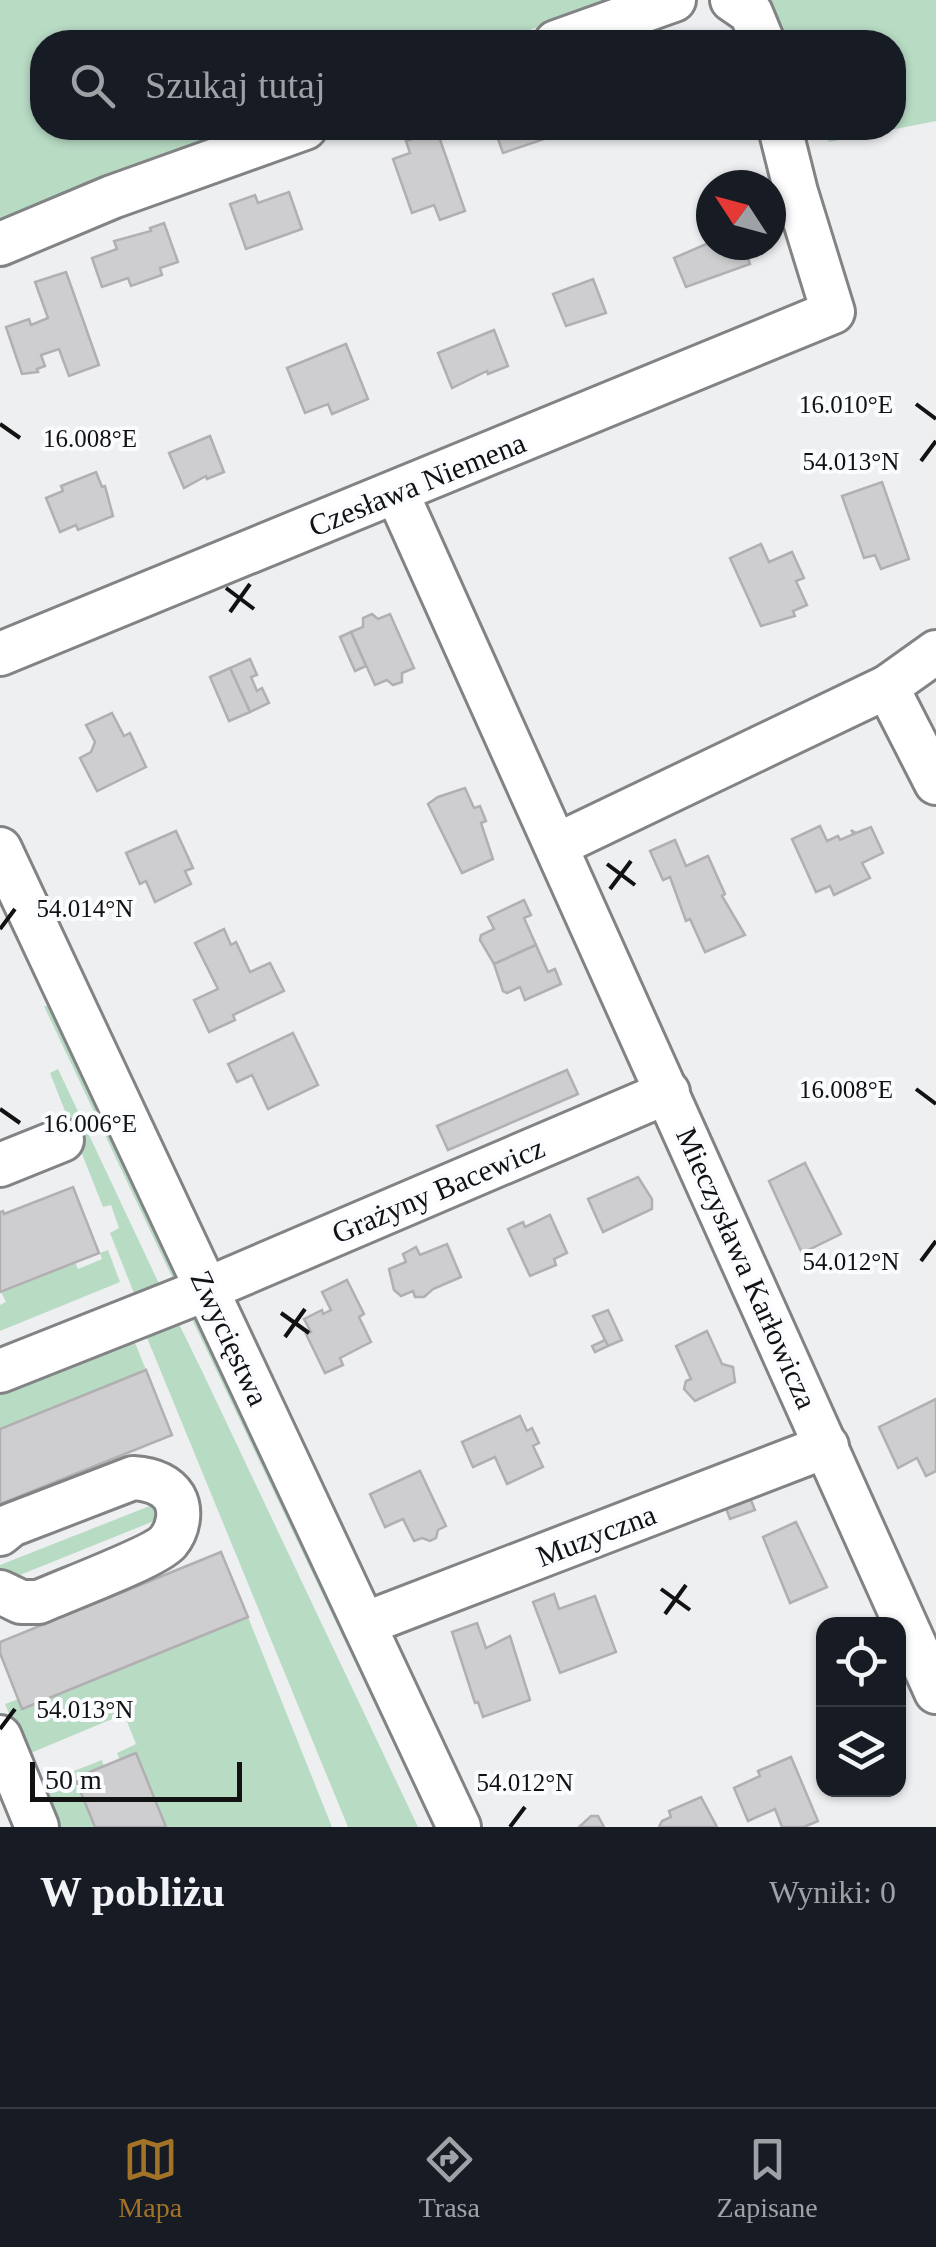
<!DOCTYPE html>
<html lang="pl">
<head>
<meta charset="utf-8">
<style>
  body { margin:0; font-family:"Times New Roman",serif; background:#20242c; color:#f1f3f6 }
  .controls { position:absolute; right:30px; bottom:30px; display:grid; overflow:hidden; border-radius:20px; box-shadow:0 2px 8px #0004 }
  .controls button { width:90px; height:90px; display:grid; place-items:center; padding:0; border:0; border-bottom:2px solid #363941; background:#171b24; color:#f1f3f6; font:50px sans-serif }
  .compass { position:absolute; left:696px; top:170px; width:90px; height:90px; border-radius:50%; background:#171b24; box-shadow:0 2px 8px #0004; rotate:306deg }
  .scale { position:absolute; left:30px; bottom:25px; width:212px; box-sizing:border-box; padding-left:10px; border:5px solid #121213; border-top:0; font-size:28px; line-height:35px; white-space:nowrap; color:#121213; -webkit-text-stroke:8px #fbfcff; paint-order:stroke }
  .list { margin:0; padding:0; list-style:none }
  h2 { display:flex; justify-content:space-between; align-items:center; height:130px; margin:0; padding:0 40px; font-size:42px }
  h2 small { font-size:32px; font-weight:400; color:#9ea1a6 }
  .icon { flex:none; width:55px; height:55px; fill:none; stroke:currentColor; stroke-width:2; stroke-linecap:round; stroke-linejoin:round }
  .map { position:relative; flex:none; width:936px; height:1827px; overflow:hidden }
  .search { position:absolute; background:#171b24; box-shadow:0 2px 8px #0004; left:30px; right:30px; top:30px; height:110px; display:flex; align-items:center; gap:25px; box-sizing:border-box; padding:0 35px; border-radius:40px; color:#9ea1a6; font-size:38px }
  .sheet { height:280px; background:#171b24 }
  nav { display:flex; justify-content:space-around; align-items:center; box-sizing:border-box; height:140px; border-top:2px solid #363941; background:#171b24; font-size:28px; color:#9ea1a6 }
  nav a { display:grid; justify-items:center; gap:5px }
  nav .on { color:#a27226 }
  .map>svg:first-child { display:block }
</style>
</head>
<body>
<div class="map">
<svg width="936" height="1827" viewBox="0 0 936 1827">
  <rect width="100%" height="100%" fill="#eeeff1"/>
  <g fill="#b8dbc4">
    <path d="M0,0H612L496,42H42V128H265L0,229Z"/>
    <path d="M767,0H936V121L829,142L822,128H894V42H786Z"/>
    <path d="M44,1006H57L176,1272L173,1279Z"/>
    <path d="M58,1069L161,1288L136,1298L110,1233L119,1228L111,1205L103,1207L50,1073Z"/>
    <path d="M108,1250L120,1282L0,1331V1305L6,1302L1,1292L75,1262L78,1269L102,1259L100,1253Z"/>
    <path d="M190,1315L197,1318L446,1827H433Z"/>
    <path d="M175,1316L201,1369L418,1827H348L143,1328Z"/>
    <path d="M131,1333L146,1370L0,1429V1386Z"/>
    <path d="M165,1500L169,1515L5,1581L0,1574V1565Z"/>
    <path d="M248,1617L332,1827H166L136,1754L120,1760L117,1753L136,1744L124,1714L26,1755L5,1704Z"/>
    <path d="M102,1760L104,1767L95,1827H55L38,1785Z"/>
  </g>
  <g fill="#cecdcf" stroke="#b1afb1" stroke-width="2.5">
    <path d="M494,128H550L553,136L503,153Z"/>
    <path d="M437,131L465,211L440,220L434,205L412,213L393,159L410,153L406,141Z"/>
    <path d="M289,192L302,229L246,249L230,204L255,195L258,203Z"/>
    <path d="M164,223L178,262L160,268L162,275L131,286L128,278L102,287L92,258L117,249L114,241L151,231L150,228Z"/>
    <path d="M711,242V245H743L750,264L686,287L674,258Z"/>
    <path d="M66,272L99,365L69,376L59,349L41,355L45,366L37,369L38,372L22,374L6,327L29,319L31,325L48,318L35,282Z"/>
    <path d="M593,279L606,313L566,326L553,294Z"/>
    <path d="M494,330L508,366L488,374L487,371L452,388L438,353Z"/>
    <path d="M346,344L368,399L332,414L328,404L305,413L287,368Z"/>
    <path d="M210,436L224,472L207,479L206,476L184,488L169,453Z"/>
    <path d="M96,472L102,487L105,486L113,516L78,530L76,525L60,532L46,498L63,491L61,486Z"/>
    <path d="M882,482L909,559L881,569L875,555L864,558L842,496Z"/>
    <path d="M761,544L769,562L792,552L804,578L796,581L807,605L793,611L795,616L761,626L730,558Z"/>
    <path d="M372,614L378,619L390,614L414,668L402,673V682L393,685L387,680L375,685L351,632L363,627V618Z"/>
    <path d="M351,632L366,666L355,671L340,637Z"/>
    <path d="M250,659L257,675L251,677L257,691L262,688L269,703L250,712L230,668Z"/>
    <path d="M230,668L250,712L229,721L210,677Z"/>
    <path d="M112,713L124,736L130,733L146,767L97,791L80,758L91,752L95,742L86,725Z"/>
    <path d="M465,788L474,808L480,806L486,821L481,823L493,859L462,873L428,804L438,797Z"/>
    <path d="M820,826L827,841L838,836L840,840L854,834L851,830L856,833L871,827L883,853L862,863L870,878L834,895L830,886L816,892L792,839Z"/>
    <path d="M176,831L193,868L185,871L191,884L155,902L146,881L140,884L126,853Z"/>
    <path d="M675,840L686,866L708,856L725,894L722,896L745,935L705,952L690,919L686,921L670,877L663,880L650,851Z"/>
    <path d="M524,900L531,915L524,918L536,945L494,964L480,940L481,935L494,929L488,917Z"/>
    <path d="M224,929L231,945L236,942L250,972L270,963L284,991L233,1015L235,1020L209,1032L194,1000L218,989L195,943Z"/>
    <path d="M536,945L548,972L555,969L561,984L525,1000L520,987L507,993L503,991L494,964Z"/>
    <path d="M293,1033L318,1085L268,1109L252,1075L237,1082L228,1064Z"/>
    <path d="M567,1070L578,1094L448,1150L437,1126Z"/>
    <path d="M805,1163L841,1234L802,1253L769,1181Z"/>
    <path d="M638,1177L652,1199V1209L603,1232L588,1199Z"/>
    <path d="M73,1187L99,1253L0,1292V1212L3,1211L4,1214Z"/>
    <path d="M550,1215L567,1253L554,1259L556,1265L530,1276L508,1229L523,1222L525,1227Z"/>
    <path d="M447,1244L461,1277L433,1289L424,1297H415L413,1291L401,1296L394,1290L389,1269L406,1262L403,1254L416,1247L420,1255Z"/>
    <path d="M347,1280L364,1314L359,1317L371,1342L340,1358L343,1365L325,1373L306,1334L311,1332L304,1319L322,1310L323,1314L331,1310L322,1292Z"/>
    <path d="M608,1310L622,1340L608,1346L593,1316Z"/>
    <path d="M707,1331L722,1364L733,1367L735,1382L695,1401L684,1389L686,1381L691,1379L676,1346Z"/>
    <path d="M605,1340L608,1346L595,1352L592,1346Z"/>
    <path d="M146,1370L172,1435L0,1504V1429Z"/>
    <path d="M936,1399V1471L926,1476L917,1458L898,1468L879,1427Z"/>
    <path d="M520,1416L527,1431L532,1428L539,1443L533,1446L543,1467L507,1484L495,1457L473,1467L462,1442Z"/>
    <path d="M420,1471L446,1526L438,1530L436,1538L430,1541L422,1538L414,1541L403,1519L385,1527L370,1494Z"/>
    <path d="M748,1493L755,1510L730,1519L724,1503Z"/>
    <path d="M796,1522L827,1587L790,1603L763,1537Z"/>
    <path d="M221,1552L248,1617L22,1709L0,1653V1642Z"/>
    <path d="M554,1594L559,1609L595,1596L616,1652L560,1673L533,1602Z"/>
    <path d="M477,1623L486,1648L510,1636L530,1700L483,1717L478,1702L475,1703L452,1632Z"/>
    <path d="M136,1753L166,1827H95L75,1778Z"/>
    <path d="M791,1757L818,1821L804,1827H782L775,1809L748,1821L734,1788L760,1776L758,1771Z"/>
    <path d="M701,1797L717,1827H659L662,1821L671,1817L669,1811Z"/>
    <path d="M591,1816H598L604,1827H579Z"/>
  </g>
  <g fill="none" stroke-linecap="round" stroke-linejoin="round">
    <g stroke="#828385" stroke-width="48">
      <g id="minor">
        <path d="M732,0L751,13L763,42"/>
        <path d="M556,42L674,0"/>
        <path d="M0,244L112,197L305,128"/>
        <path d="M397,493L936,1692"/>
        <path d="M0,654L833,312L796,192L780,128"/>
        <path d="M887,687L936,783"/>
        <path d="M557,845L887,687L936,652"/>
        <path d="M0,849L459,1827"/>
        <path d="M0,1165L62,1140"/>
        <path d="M0,1371L207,1289L668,1092"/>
        <path d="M0,1534L11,1525L133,1478C149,1479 165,1483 174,1497C182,1511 178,1530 168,1542C155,1557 63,1591 39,1602H21L0,1592"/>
        <path d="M364,1624L827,1446"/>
        <path d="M0,1737L37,1827"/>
      </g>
    </g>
    <use href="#minor" stroke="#fff" stroke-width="42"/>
  </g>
  <path fill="none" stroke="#121213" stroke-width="4" d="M916,404L936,419M0,424L20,438M921,461L936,441M226,588L254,609M230,612L250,584M607,864L635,885M610,889L631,861M0,929L15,909M916,1089L936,1104M0,1109L20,1123M921,1261L936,1241M281,1313L309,1333M285,1337L305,1309M661,1589L690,1610M665,1614L686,1585M0,1729L15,1709M510,1827L525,1807"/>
  <g text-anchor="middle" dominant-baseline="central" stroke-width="8" stroke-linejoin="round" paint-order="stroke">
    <g font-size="30" fill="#121213" stroke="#fbfcff">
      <text transform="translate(417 484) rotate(-22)">Czesława Niemena</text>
      <text transform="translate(438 1190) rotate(-23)">Grażyny Bacewicz</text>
      <text transform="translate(747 1268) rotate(66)">Mieczysława Karłowicza</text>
      <text transform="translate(230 1338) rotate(65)">Zwycięstwa</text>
      <text transform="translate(596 1535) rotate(-21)">Muzyczna</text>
    </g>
  </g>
  <g font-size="25" text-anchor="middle" fill="#121213" stroke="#fbfcff" stroke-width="8" stroke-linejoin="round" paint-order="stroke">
    <text x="846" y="413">16.010°E</text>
    <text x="90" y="447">16.008°E</text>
    <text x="851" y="470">54.013°N</text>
    <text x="85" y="917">54.014°N</text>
    <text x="846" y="1098">16.008°E</text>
    <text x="90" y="1132">16.006°E</text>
    <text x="851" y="1270">54.012°N</text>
    <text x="85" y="1718">54.013°N</text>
    <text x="525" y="1791">54.012°N</text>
  </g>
</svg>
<div class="controls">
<button><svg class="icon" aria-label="locate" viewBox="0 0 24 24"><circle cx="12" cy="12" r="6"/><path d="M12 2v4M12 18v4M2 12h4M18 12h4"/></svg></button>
<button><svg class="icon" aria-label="layers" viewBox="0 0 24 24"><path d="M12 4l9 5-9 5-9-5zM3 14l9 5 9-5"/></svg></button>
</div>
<svg class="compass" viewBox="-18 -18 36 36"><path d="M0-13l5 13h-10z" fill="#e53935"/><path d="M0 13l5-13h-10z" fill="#9ea1a6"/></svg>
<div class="scale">50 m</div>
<div class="search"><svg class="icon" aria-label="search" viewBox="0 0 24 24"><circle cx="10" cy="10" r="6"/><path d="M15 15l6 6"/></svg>Szukaj tutaj</div>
</div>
<section class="sheet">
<h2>W pobliżu<small>Wyniki: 0</small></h2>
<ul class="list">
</ul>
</section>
<nav>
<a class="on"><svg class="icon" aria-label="map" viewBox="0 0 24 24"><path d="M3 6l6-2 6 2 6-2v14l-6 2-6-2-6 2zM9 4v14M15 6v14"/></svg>Mapa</a>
<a><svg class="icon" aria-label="directions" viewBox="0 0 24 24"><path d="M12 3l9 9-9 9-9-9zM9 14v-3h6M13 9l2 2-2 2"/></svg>Trasa</a>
<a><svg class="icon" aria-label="saved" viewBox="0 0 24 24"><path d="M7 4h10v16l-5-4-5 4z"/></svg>Zapisane</a>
</nav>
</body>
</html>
